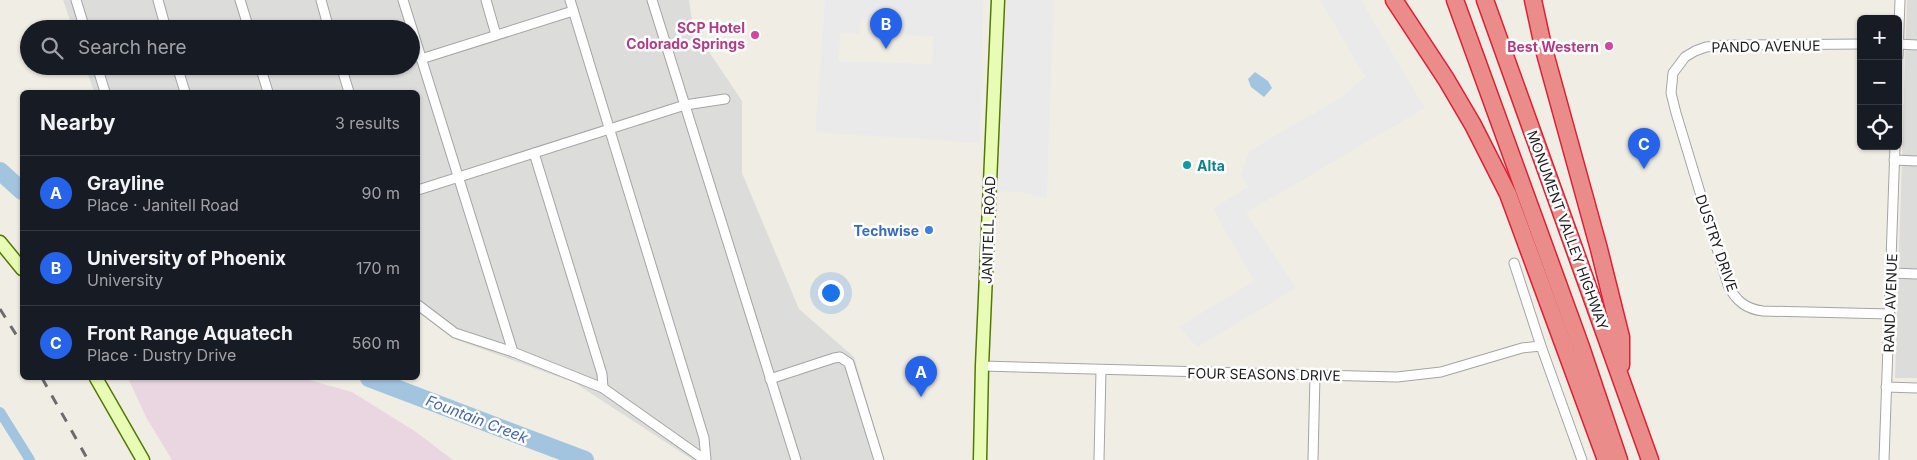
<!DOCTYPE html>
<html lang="en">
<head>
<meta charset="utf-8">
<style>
  body { margin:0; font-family:Inter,sans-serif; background:#242831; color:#f1f3f6 }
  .controls { position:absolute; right:15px; top:15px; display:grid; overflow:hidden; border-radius:8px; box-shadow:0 1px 4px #0004 }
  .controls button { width:45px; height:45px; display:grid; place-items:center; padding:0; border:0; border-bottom:1px solid #363941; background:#171b24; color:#f1f3f6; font:25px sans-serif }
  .you { position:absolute; left:830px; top:292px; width:18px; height:18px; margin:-12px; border:4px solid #fff; border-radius:50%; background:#1a73e8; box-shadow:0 0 0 8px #1a73e833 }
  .badge { display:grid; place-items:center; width:32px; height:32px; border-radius:50%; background:#2563eb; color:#fff; font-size:16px; font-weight:700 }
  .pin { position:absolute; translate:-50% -41px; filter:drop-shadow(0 1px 2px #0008) }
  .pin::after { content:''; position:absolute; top:26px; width:18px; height:15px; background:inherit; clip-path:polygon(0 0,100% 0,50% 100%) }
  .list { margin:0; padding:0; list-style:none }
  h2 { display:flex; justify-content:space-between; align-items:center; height:65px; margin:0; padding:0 20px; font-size:21px }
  h2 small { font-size:16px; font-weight:400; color:#9ea1a6 }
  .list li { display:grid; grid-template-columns:32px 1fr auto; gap:15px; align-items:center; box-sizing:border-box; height:75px; padding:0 20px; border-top:1px solid #363941 }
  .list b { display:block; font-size:19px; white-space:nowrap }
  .list p { margin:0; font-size:16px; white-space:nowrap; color:#9ea1a6 }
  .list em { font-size:16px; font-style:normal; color:#9ea1a6 }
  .icon { flex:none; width:28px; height:28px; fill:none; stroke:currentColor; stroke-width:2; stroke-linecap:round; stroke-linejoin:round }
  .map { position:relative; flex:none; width:1917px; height:460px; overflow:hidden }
  .search { position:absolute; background:#171b24; box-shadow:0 1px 4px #0004; left:20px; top:20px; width:400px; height:55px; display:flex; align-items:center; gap:12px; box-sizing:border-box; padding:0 18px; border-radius:28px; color:#9ea1a6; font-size:19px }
  .panel { position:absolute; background:#171b24; box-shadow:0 1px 4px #0004; left:20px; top:90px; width:400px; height:290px; border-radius:8px }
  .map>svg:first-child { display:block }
</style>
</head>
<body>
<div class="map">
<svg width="1917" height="460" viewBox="0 0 1917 460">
  <rect width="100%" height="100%" fill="#f0eee4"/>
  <g fill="#dcdcdb">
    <path d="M63,0H689L693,28L742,101V173L799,309L854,357L884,460H693L575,383L457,340L418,311V92H94L85,66H411V29H73Z"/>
    <path d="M1907,0H1917V378H1895Z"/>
  </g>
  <path fill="#e9d6e1" d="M128,378H302L352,392L416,432L453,460H172L146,417Z"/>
  <g fill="#eaeaea" fill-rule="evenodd">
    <path d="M825,0H983L980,143L815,132ZM861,19L868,20L867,34L933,36L932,64L839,61L840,33L860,34Z"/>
    <path d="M1006,0H1054L1047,198L1018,192L998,191Z"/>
    <path d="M1320,0H1361L1425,108L1246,213L1296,288L1197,347L1179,327L1254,281L1213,209L1248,187L1241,175L1249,151L1340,98L1365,77Z"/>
  </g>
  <path fill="#a3c4df" d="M1255,72L1268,81L1272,88L1264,97L1251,87L1248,79Z"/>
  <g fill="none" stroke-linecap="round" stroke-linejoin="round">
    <path stroke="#a3c4df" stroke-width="10" d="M0,412L30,460"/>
    <g stroke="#a3c4df" stroke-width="18">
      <path d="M0,171L22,191"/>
      <path d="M369,378L585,460"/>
    </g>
    <g stroke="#a5a5a5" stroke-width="11">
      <g id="street">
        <path d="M76,0L85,29"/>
        <path d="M158,0L166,29"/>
        <path d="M240,0L249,29"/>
        <path d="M321,0L329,29"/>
        <path d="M403,0L513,352L603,388L705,460"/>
        <path d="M486,0L496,35"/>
        <path d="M570,0L704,438L706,460"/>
        <path d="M652,0L796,460"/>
        <path d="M1861,44L1732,45L1706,47L1695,51L1685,57L1673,73L1671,93L1676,113L1728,285C1736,301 1746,309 1763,311L1890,314"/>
        <path d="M1898,44L1917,45"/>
        <path d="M1898,56L1900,0"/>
        <path d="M421,59L573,11"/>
        <path d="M97,66L105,92"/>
        <path d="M177,66L185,92"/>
        <path d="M260,66L268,92"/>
        <path d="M341,66L349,92"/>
        <path d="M534,153L602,374L603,388"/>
        <path d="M1894,160L1917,161"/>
        <path d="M418,190L685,105L725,99"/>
        <path d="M1514,263L1541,346L1582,460"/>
        <path d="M1891,273L1917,274"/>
        <path d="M418,305L455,333L513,352"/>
        <path d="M982,366L1397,377L1441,372L1522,348L1541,346"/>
        <path d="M770,379L834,358L840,357L849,363L879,460"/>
        <path d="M1886,387L1917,388"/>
        <path d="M1099,460L1101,370"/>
        <path d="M1313,460L1315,375"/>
        <path d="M1884,460L1895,146"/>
      </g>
    </g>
    <g stroke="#527a01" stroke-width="15">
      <g id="secondary">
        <path d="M0,242L22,269"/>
        <path d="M96,378L143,460"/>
        <path d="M980,460L982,366L998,0"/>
      </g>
    </g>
    <g stroke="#e11e35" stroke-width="19">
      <g id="highway">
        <path d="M1394,0L1446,79L1473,125L1508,194L1606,460"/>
        <path d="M1455,0L1581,347L1619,460"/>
        <path d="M1485,0L1650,460"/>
        <path d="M1533,0L1543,46L1599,249L1621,337V365"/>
      </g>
    </g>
    <use href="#street" stroke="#fff" stroke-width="9"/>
    <use href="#secondary" stroke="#e9fcb6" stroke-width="12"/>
    <use href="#highway" stroke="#ea8c89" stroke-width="16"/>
    <g stroke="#6c6c6c" stroke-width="3" stroke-dasharray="10 10" stroke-linecap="butt">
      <path d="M0,309L22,344"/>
      <path d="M42,378L88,460"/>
    </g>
  </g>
  <g fill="#d1479c" stroke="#fff" stroke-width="2">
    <circle cx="755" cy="35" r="5"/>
    <circle cx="1609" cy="46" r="5"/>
  </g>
  <circle fill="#0f9aa8" stroke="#fff" stroke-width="2" cx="1187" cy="165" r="5"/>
  <circle fill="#3f7fe0" stroke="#fff" stroke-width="2" cx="929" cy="230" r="5"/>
  <g text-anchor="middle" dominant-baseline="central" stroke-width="5" stroke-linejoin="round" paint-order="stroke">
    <g font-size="14" font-weight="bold" fill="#b23c85" stroke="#fff" text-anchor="end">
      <text x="745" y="27">SCP Hotel<tspan x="745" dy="16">Colorado Springs</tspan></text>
      <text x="1599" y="46">Best Western</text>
    </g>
    <g font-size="14" fill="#1e1e1e" stroke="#fff">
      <text transform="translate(1766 46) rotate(-1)">PANDO AVENUE</text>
      <text transform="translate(988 230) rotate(-88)">JANITELL ROAD</text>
      <text transform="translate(1568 230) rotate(70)">MONUMENT VALLEY HIGHWAY</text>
      <text transform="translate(1717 243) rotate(71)">DUSTRY DRIVE</text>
      <text transform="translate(1890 303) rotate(-88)">RAND AVENUE</text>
      <text transform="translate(1264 374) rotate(1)">FOUR SEASONS DRIVE</text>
    </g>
    <g font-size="14" font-weight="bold" fill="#0d838f" stroke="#fff" text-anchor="start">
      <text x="1197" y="165">Alta</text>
    </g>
    <g font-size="14" font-weight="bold" fill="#366cbe" stroke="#fff" text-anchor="end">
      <text x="919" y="230">Techwise</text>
    </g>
    <g font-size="15" font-style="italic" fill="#4765b2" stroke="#fff">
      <text transform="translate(477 419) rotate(21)">Fountain Creek</text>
    </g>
  </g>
</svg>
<div class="controls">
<button>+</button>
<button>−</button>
<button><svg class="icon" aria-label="locate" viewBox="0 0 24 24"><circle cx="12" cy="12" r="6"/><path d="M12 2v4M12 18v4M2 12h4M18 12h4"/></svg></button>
</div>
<div class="you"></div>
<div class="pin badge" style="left:921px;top:397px">A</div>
<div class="pin badge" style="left:886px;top:49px">B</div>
<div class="pin badge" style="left:1644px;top:169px">C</div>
<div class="search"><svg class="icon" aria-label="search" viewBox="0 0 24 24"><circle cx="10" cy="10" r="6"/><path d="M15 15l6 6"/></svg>Search here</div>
<section class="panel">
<h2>Nearby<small>3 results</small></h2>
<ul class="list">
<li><span class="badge">A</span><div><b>Grayline</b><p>Place · Janitell Road</p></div><em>90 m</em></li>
<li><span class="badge">B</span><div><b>University of Phoenix</b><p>University</p></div><em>170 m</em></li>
<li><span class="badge">C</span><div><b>Front Range Aquatech</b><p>Place · Dustry Drive</p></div><em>560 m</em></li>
</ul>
</section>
</div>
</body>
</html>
